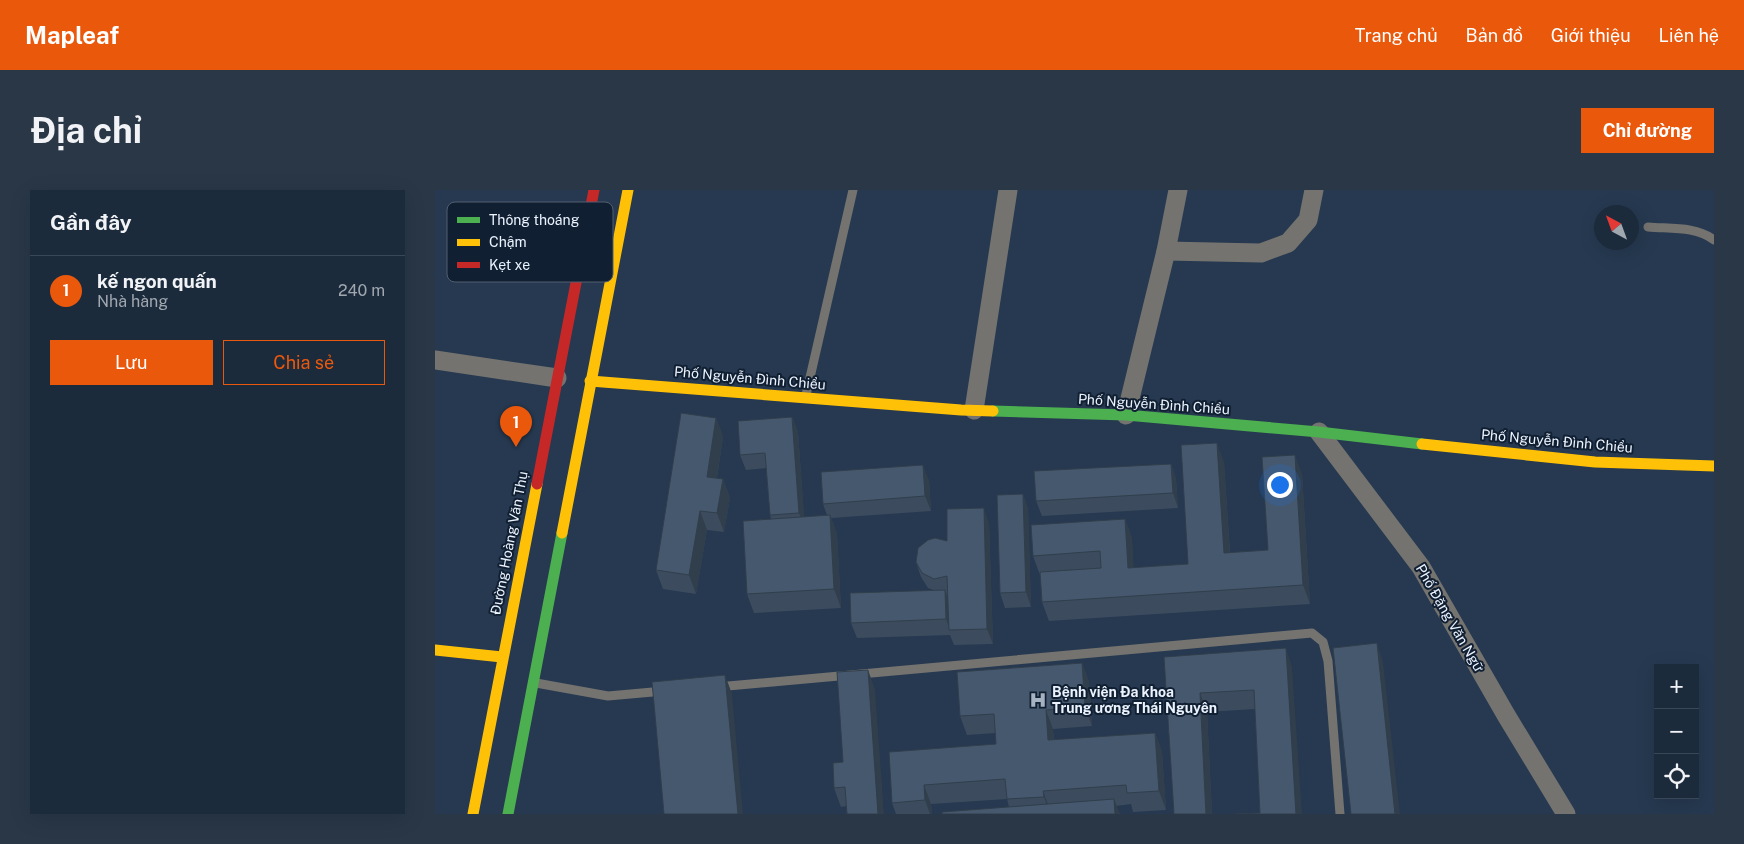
<!DOCTYPE html>
<html lang="vi">
<head>
<meta charset="utf-8">
<style>
  body { margin:0; font-family:"Public Sans",sans-serif; background:#293747; color:#f1f3f6 }
  .controls { position:absolute; right:15px; bottom:15px; display:grid; overflow:hidden; border-radius:0px; box-shadow:0 5px 20px #0002 }
  .controls button { width:45px; height:45px; display:grid; place-items:center; padding:0; border:0; border-bottom:1px solid #3a4756; background:#1c2b3c; color:#f1f3f6; font:25px sans-serif }
  .compass { position:absolute; left:1159px; top:15px; width:45px; height:45px; border-radius:50%; background:#1c2b3c; box-shadow:0 5px 20px #0002; rotate:319deg }
  .you { position:absolute; left:844px; top:294px; width:18px; height:18px; margin:-12px; border:4px solid #fff; border-radius:50%; background:#1a73e8; box-shadow:0 0 0 8px #1a73e833 }
  .badge { display:grid; place-items:center; width:32px; height:32px; border-radius:50%; background:#ea580c; color:#fff; font-size:16px; font-weight:700 }
  .pin { position:absolute; translate:-50% -41px; filter:drop-shadow(0 1px 2px #0008) }
  .pin::after { content:''; position:absolute; top:26px; width:18px; height:15px; background:inherit; clip-path:polygon(0 0,100% 0,50% 100%) }
  .list { margin:0; padding:0; list-style:none }
  h2 { display:flex; justify-content:space-between; align-items:center; height:65px; margin:0; padding:0 20px; font-size:21px }
  h2 small { font-size:16px; font-weight:400; color:#a0a7af }
  .list li { display:grid; grid-template-columns:32px 1fr auto; gap:15px; align-items:center; box-sizing:border-box; height:70px; padding:0 20px; border-top:1px solid #3a4756 }
  .list b { display:block; font-size:19px; white-space:nowrap }
  .list p { margin:0; font-size:16px; white-space:nowrap; color:#a0a7af }
  .list em { font-size:16px; font-style:normal; color:#a0a7af }
  .actions { display:flex; gap:10px; padding:15px 20px }
  .actions a { flex:1; padding:11px 0; border:1px solid #ea580c; border-radius:0px; text-align:center; font-size:18px; color:#ea580c }
  .actions .main { background:#ea580c; color:#fff }
  .icon { flex:none; width:28px; height:28px; fill:none; stroke:currentColor; stroke-width:2; stroke-linecap:round; stroke-linejoin:round }
  .map { position:relative; flex:none; width:1279px; height:624px; overflow:hidden; border-radius:0px }
  header { display:flex; align-items:center; gap:30px; box-sizing:border-box; height:70px; padding:0 25px; background:#ea580c; color:#fff }
  header strong { font-size:24px }
  nav { display:flex; gap:28px; margin-inline-start:auto; font-size:18px }
  .intro { display:flex; align-items:center; justify-content:space-between; box-sizing:border-box; height:120px; padding:0 30px }
  h1 { margin:0; font-size:35px }
  .button { padding:12px 22px; border-radius:0px; background:#ea580c; color:#fff; font-size:18px; font-weight:700 }
  main { display:flex; gap:30px; padding:0 30px }
  aside { flex:1; background:#1c2b3c; border-radius:0px; box-shadow:0 5px 20px #0002 }
  .map>svg:first-child { display:block }
</style>
</head>
<body>
<header>
<strong>Mapleaf</strong>
<nav><a>Trang chủ</a><a>Bản đồ</a><a>Giới thiệu</a><a>Liên hệ</a></nav>
</header>
<div class="intro"><h1>Địa chỉ</h1><a class="button">Chỉ đường</a></div>
<main>
<aside>
<h2>Gần đây<small></small></h2>
<ul class="list">
<li><span class="badge">1</span><div><b>kế ngon quấn</b><p>Nhà hàng</p></div><em>240 m</em></li>
</ul>
<div class="actions"><a class="main">Lưu</a><a>Chia sẻ</a></div>
</aside>
<div class="map">
<svg width="1279" height="624" viewBox="0 0 1279 624">
  <rect width="100%" height="100%" fill="#263950"/>
  <g fill="none" stroke-linecap="round" stroke-linejoin="round">
    <g stroke="#74736f" stroke-width="9">
      <path d="M1213,37C1235,39 1261,36 1279,50"/>
      <path d="M371,205L418,0"/>
      <path d="M101,493L173,506L229,501"/>
      <path d="M282,497L877,443L888,452L893,471L905,624"/>
    </g>
    <g stroke="#74736f" stroke-width="19">
      <path d="M731,61L826,63L853,53L873,30L879,0"/>
      <path d="M0,170L122,188"/>
      <path d="M539,220L573,0"/>
      <path d="M691,225L731,61L743,0"/>
      <path d="M884,242L986,377L1071,525L1131,624"/>
    </g>
    <g stroke="#4caf50" stroke-width="11">
      <path d="M558,221L691,225L884,242L987,254"/>
      <path d="M73,624L127,343"/>
    </g>
    <g stroke="#ffc107" stroke-width="11">
      <path d="M155,191L526,220L558,221"/>
      <path d="M987,254L1160,272L1279,276"/>
      <path d="M127,343L193,0"/>
      <path d="M0,460L67,467"/>
      <path d="M38,624L102,294"/>
    </g>
    <path stroke="#c62828" stroke-width="11" d="M102,294L159,0"/>
  </g>
  <g fill="#3c4c5e">
    <path d="M357,227L363,242L369,327L392,325L388,314L494,290L496,321L396,328L402,344L406,418L319,423L312,404L336,329L335,325L331,278L311,280L305,265Z"/>
    <path d="M281,228L288,247L282,288L288,289L295,308L289,342L272,340L261,404L228,399L221,380Z"/>
    <path d="M789,272L795,363L833,360L867,284L875,414L614,431L607,412L605,385L598,366L690,329L697,348L698,378L753,374Z"/>
    <path d="M736,274L741,289L743,318L607,326L601,311Z"/>
    <path d="M588,304L593,319L596,417L570,418L565,403Z"/>
    <path d="M554,333L558,454L519,455L515,445L422,448L416,433L498,400L493,398L486,387L481,372L512,351Z"/>
    <path d="M729,467L857,477L825,623L820,519L772,522L777,624H739Z"/>
    <path d="M647,473L654,492L657,536L618,539L619,550L720,543L727,562L731,620L698,622L696,614L681,616L685,624L574,617L572,609L496,614L497,624H461L457,613L561,554V543L532,545L525,526Z"/>
    <path d="M440,499L411,616L406,617L399,598L408,572Z"/>
  </g>
  <g fill="#313e4c">
    <path d="M357,227L363,242L370,338L364,323Z"/>
    <path d="M281,228L288,247L279,306L272,287Z"/>
    <path d="M782,253L789,272L796,382L789,363Z"/>
    <path d="M860,265L867,284L875,414L868,395Z"/>
    <path d="M736,274L741,289L743,318L738,303Z"/>
    <path d="M488,275L494,290L496,321L490,306Z"/>
    <path d="M288,289L295,308L289,342L282,323Z"/>
    <path d="M588,304L593,319L596,417L591,402Z"/>
    <path d="M549,318L554,333L558,454L552,439Z"/>
    <path d="M265,321L272,340L261,404L254,385Z"/>
    <path d="M395,325L402,344L406,418L399,399Z"/>
    <path d="M690,329L697,348L700,397L693,378Z"/>
    <path d="M510,400L516,415L515,440L511,429Z"/>
    <path d="M942,453L948,472L965,624H960Z"/>
    <path d="M851,458L857,477L867,624H861Z"/>
    <path d="M647,473L654,492L657,536L650,517Z"/>
    <path d="M433,480L440,499L449,624H443Z"/>
    <path d="M290,485L297,504L308,624H303Z"/>
    <path d="M765,503L772,522L777,624H771Z"/>
    <path d="M611,520L618,539L620,570L613,550Z"/>
    <path d="M720,543L727,562L731,620L724,601Z"/>
    <path d="M489,595L496,614L497,624H495L490,610Z"/>
    <path d="M608,601L615,620V624L609,607Z"/>
    <path d="M679,609L685,624H680Z"/>
  </g>
  <g fill="#46586d" stroke="#313e4c">
    <path d="M246,223L281,228L272,287L288,289L282,323L265,321L254,385L221,380Z"/>
    <path d="M357,227L364,323L335,325L330,263L305,265L303,231Z"/>
    <path d="M782,253L789,363L833,360L827,267L860,265L868,395L607,412L605,382L666,378L665,361L598,366L596,335L690,329L693,378L753,374L746,255Z"/>
    <path d="M736,274L738,303L601,311L599,281Z"/>
    <path d="M488,275L490,306L388,314L386,282Z"/>
    <path d="M588,304L591,402L565,403L562,305Z"/>
    <path d="M549,318L552,439L514,440L512,386L499,389L487,383L481,372L483,358L493,350L500,348L512,351V319Z"/>
    <path d="M395,325L399,399L312,404L308,331Z"/>
    <path d="M510,400L511,429L416,433L415,403Z"/>
    <path d="M942,453L960,624H916L898,458Z"/>
    <path d="M851,458L861,624H800L825,623L819,500L765,503L771,624H739L729,467Z"/>
    <path d="M647,473L650,517L611,520L613,550L720,543L724,601L692,603L691,595L608,601L609,607L572,609L570,589L489,595L490,610L457,613L454,562L561,554L559,524L525,526L522,482Z"/>
    <path d="M433,480L443,624H412L410,597L399,598L398,573L408,572L402,482Z"/>
    <path d="M290,485L303,624H229L217,492Z"/>
    <path d="M679,609L680,624H507V622Z"/>
  </g>
  <defs>
    <g id="hospital-bare" transform="scale(1.35)"><path d="M-5-5h3v3.5h4V-5h3V5h-3V1.5h-4V5h-3Z" fill="#a6b2c1" stroke="#101f32" stroke-width="2.5" paint-order="stroke"/></g>
  </defs>
  <g fill-rule="evenodd">
    <use href="#hospital-bare" x="603" y="510"/>
  </g>
  <g text-anchor="middle" dominant-baseline="central" stroke-width="4" stroke-linejoin="round" paint-order="stroke">
    <g font-size="14" fill="#ebf3fe" stroke="#101f32">
      <text transform="translate(315 188) rotate(5)">Phố Nguyễn Đình Chiểu</text>
      <text transform="translate(719 214) rotate(4)">Phố Nguyễn Đình Chiểu</text>
      <text transform="translate(1122 251) rotate(5)">Phố Nguyễn Đình Chiểu</text>
      <text transform="translate(74 353) rotate(-79)">Đường Hoàng Văn Thụ</text>
      <text transform="translate(1015 428) rotate(60)">Phố Đặng Văn Ngữ</text>
    </g>
    <g font-size="14" font-weight="bold" fill="#ebf3fe" stroke="#101f32" text-anchor="start">
      <text x="617" y="502">Bệnh viện Đa khoa<tspan x="617" dy="16">Trung ương Thái Nguyên</tspan></text>
    </g>
  </g>
  <rect x="12" y="12" width="166" height="80" rx="8" fill="#101f32" stroke="#525f6f" stroke-width="1"/>
  <rect x="22" y="27" width="23" height="6" fill="#4caf50"/>
  <rect x="22" y="49" width="23" height="7" fill="#ffc107"/>
  <rect x="22" y="72" width="23" height="6" fill="#c62828"/>
  <g font-size="14" fill="#ebf3fe">
    <text x="54" y="35">Thông thoáng</text>
    <text x="54" y="57">Chậm</text>
    <text x="54" y="80">Kẹt xe</text>
  </g>
</svg>
<div class="controls">
<button>+</button>
<button>−</button>
<button><svg class="icon" aria-label="locate" viewBox="0 0 24 24"><circle cx="12" cy="12" r="6"/><path d="M12 2v4M12 18v4M2 12h4M18 12h4"/></svg></button>
</div>
<svg class="compass" viewBox="-18 -18 36 36"><path d="M0-13l5 13h-10z" fill="#e53935"/><path d="M0 13l5-13h-10z" fill="#a0a7af"/></svg>
<div class="you"></div>
<div class="pin badge" style="left:81px;top:257px">1</div>
</div>
</main>
</body>
</html>
